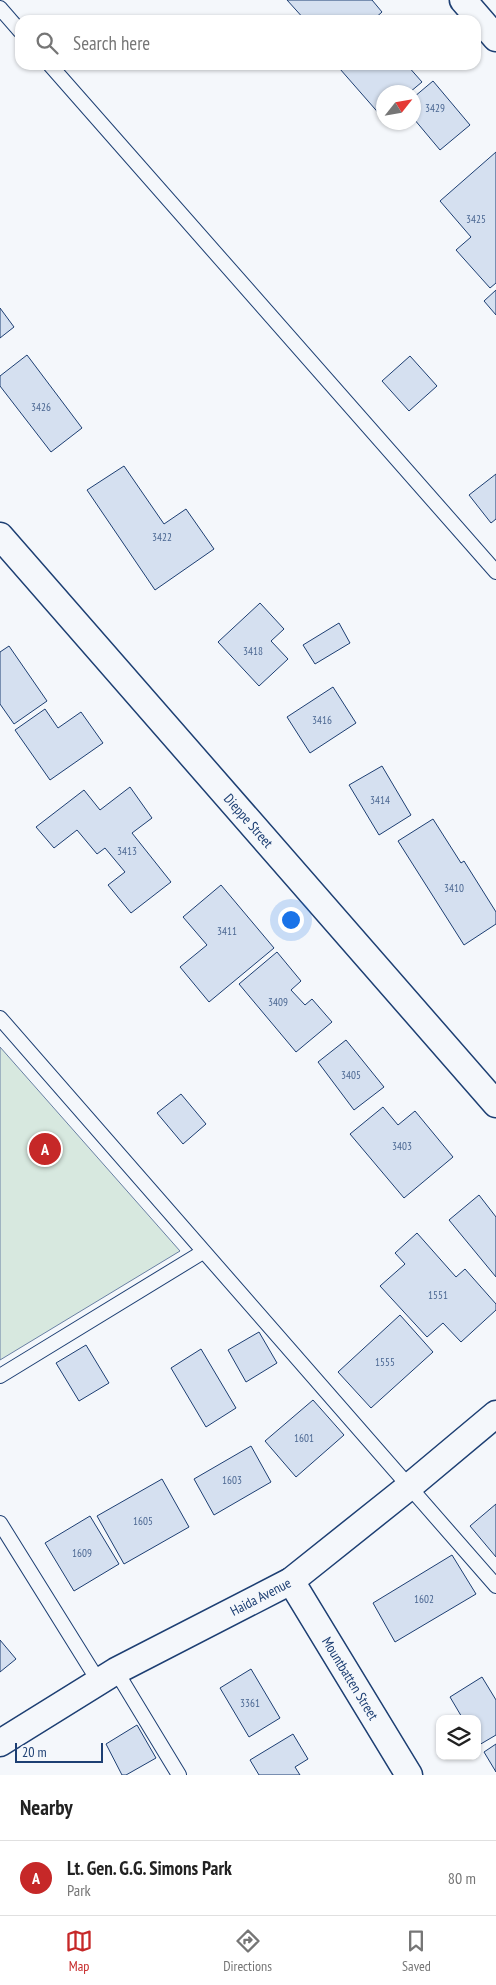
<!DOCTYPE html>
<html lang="en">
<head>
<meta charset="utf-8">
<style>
  body { margin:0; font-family:"PT Sans Narrow",sans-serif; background:#f6f6f6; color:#222 }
  .controls { position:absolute; right:15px; bottom:15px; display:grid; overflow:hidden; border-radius:10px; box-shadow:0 1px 4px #0004 }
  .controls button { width:45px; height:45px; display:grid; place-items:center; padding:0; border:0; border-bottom:1px solid #e0e0e0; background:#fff; color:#222; font:25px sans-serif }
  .compass { position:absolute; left:376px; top:85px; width:45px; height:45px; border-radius:50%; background:#fff; box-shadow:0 1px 4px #0004; rotate:59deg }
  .scale { position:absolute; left:15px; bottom:12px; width:88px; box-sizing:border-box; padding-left:5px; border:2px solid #1d3f73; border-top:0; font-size:14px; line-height:18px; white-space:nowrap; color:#1d3f73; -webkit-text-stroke:4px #f4f7fb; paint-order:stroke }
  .you { position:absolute; left:290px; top:919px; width:18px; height:18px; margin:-12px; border:4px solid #fff; border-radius:50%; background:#1a73e8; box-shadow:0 0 0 8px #1a73e833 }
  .badge { display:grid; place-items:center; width:32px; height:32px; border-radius:50%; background:#c62828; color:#fff; font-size:16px; font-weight:700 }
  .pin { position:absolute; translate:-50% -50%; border:2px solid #fff; box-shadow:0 1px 5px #0006 }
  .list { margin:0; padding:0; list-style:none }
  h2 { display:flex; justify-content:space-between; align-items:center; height:65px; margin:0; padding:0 20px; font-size:21px }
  h2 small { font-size:16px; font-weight:400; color:#767676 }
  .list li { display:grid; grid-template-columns:32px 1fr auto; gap:15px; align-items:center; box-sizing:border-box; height:75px; padding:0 20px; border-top:1px solid #e0e0e0 }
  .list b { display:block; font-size:19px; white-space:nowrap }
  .list p { margin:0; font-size:16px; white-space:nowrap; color:#767676 }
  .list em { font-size:16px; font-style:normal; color:#767676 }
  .icon { flex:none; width:28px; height:28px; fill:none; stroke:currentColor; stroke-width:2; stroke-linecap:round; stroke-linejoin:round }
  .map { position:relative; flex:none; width:496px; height:1775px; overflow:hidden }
  .search { position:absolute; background:#fff; box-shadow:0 1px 4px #0004; left:15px; right:15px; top:15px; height:55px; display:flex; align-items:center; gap:12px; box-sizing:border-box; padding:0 18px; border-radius:15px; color:#767676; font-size:19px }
  .sheet { height:140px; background:#fff }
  nav { display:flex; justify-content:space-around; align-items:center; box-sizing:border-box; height:70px; border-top:1px solid #e0e0e0; background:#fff; font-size:14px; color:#767676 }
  nav a { display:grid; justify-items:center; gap:2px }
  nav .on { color:#c62828 }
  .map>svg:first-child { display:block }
</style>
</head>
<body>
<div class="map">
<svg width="496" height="1775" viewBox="0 0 496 1775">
  <rect width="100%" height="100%" fill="#f4f7fb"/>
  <path fill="#d7e8df" stroke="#687fa3" d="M0,1047L180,1251L0,1360Z"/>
  <g fill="#d5e0f0" stroke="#1d3f73">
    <path d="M287,0H372L382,12L373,20H305Z"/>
    <path d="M345,65H407L422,82L410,92H384L382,117L340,69Z"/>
    <path d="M433,81L470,125L440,150L414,119V97Z"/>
    <path d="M496,152V283L490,288L456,250L471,237L440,201Z"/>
    <path d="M496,290V315L484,301Z"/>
    <path d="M0,308L14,327L0,338Z"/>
    <path d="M27,355L82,428L51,452L0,386V376Z"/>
    <path d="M410,356L437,386L409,411L382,381Z"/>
    <path d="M124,466L164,524L186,509L214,549L155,590L87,490Z"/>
    <path d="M496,474V519L491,523L469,495Z"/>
    <path d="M260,603L284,629L271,641L288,659L259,686L218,642Z"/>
    <path d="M339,623L350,643L315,664L303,645Z"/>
    <path d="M9,646L47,701L14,724L0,704V652Z"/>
    <path d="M333,687L356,723L310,753L287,717Z"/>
    <path d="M45,709L58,728L81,712L103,743L50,780L15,730Z"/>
    <path d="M382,766L411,815L379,835L349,785Z"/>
    <path d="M130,787L152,818L132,833L171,882L131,913L108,885L125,872L105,848L97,854L77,830L54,848L36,827L84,790L100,810Z"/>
    <path d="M433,819L461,863L464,861L496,912V924L464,945L398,841Z"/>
    <path d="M221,885L274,948L209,1002L180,967L207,945L183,917Z"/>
    <path d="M277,952L301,981L291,990L305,1005L312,999L332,1022L296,1052L239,984Z"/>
    <path d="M346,1040L384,1087L354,1110L318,1062Z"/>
    <path d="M181,1094L206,1124L183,1144L157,1113Z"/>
    <path d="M383,1107L398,1125L415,1111L453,1157L404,1198L350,1134Z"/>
    <path d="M479,1195L496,1217V1277L449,1220Z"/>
    <path d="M417,1233L456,1277L465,1269L496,1304V1310L461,1342L443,1323L427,1337L380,1286L405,1264L395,1253Z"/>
    <path d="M400,1315L433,1352L371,1408L338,1372Z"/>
    <path d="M259,1332L277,1363L246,1382L228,1350Z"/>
    <path d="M86,1345L109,1383L79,1401L56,1363Z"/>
    <path d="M201,1349L236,1408L206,1427L171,1368Z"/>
    <path d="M313,1400L344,1435L296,1477L265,1441Z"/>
    <path d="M251,1446L271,1482L214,1515L194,1479Z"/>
    <path d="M162,1479L189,1527L124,1564L97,1516Z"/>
    <path d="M496,1504V1557L470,1526Z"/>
    <path d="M90,1516L119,1564L74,1591L45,1543Z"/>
    <path d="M452,1555L476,1594L395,1642L373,1603Z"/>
    <path d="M0,1640L16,1659L0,1672Z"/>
    <path d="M251,1669L280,1718L249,1737L220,1688Z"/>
    <path d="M482,1677L496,1700V1735L479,1745L477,1719H463L450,1697Z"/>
    <path d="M137,1725L156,1758L126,1775H122L106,1744Z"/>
    <path d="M293,1734L308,1759L295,1767L300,1775H259L250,1760Z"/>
    <path d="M496,1744V1772L484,1752Z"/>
  </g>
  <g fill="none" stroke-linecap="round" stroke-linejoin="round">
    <g stroke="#1d3f73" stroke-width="16">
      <g id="service">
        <path d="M0,8L20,31"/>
        <path d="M50,65L496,572"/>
        <path d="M0,1018L496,1586"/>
        <path d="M0,1376L203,1252"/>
        <path d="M0,1523L99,1682"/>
        <path d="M116,1671L179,1775"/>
      </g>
    </g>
    <g stroke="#1d3f73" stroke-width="29">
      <g id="minor">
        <path d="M463,0L496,38"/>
        <path id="s1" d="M0,536L496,1104"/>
        <path id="s2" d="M291,1581L409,1775"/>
        <path id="s3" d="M0,1743L116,1671L291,1581L410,1486L496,1414"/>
      </g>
    </g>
    <use href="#service" stroke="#f4f7fb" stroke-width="14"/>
    <use href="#minor" stroke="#f4f7fb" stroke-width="26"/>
  </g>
  <g text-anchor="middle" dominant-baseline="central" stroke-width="4" stroke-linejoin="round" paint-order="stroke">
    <g font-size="11" fill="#4b6792">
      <text x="435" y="108">3429</text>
      <text x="476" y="219">3425</text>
      <text x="41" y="407">3426</text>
      <text x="162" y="537">3422</text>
      <text x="253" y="651">3418</text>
      <text x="322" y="720">3416</text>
      <text x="380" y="800">3414</text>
      <text x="127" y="851">3413</text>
      <text x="454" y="888">3410</text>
      <text x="227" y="931">3411</text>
      <text x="278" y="1002">3409</text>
      <text x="351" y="1075">3405</text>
      <text x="402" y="1146">3403</text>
      <text x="438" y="1295">1551</text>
      <text x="385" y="1362">1555</text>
      <text x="304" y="1438">1601</text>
      <text x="232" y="1480">1603</text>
      <text x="143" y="1521">1605</text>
      <text x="82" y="1553">1609</text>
      <text x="424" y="1599">1602</text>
      <text x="250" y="1703">3361</text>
    </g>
    <g font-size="14" fill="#1d3f73" stroke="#f4f7fb">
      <text stroke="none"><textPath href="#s1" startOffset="378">Dieppe Street</textPath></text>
      <text stroke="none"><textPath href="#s3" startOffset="299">Haida Avenue</textPath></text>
      <text stroke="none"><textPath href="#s2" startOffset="114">Mountbatten Street</textPath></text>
    </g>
  </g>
</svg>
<div class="controls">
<button><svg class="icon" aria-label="layers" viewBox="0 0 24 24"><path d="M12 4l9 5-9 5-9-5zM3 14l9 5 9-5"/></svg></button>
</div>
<svg class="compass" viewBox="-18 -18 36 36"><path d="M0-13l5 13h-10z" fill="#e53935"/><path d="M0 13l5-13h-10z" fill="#767676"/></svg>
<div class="scale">20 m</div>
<div class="you"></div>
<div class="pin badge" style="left:45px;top:1149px">A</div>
<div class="search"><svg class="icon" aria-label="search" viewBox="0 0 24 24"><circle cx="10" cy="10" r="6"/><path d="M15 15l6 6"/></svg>Search here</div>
</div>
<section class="sheet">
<h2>Nearby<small></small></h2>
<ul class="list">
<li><span class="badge">A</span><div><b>Lt. Gen. G.G. Simons Park</b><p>Park</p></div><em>80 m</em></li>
</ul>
</section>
<nav>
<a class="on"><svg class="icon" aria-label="map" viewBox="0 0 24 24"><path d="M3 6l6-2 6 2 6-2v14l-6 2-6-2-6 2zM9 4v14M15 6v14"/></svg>Map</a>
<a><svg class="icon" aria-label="directions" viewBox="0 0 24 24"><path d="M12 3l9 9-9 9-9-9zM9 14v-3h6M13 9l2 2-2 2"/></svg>Directions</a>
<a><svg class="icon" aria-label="saved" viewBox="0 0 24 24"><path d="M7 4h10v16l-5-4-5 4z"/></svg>Saved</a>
</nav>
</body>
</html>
